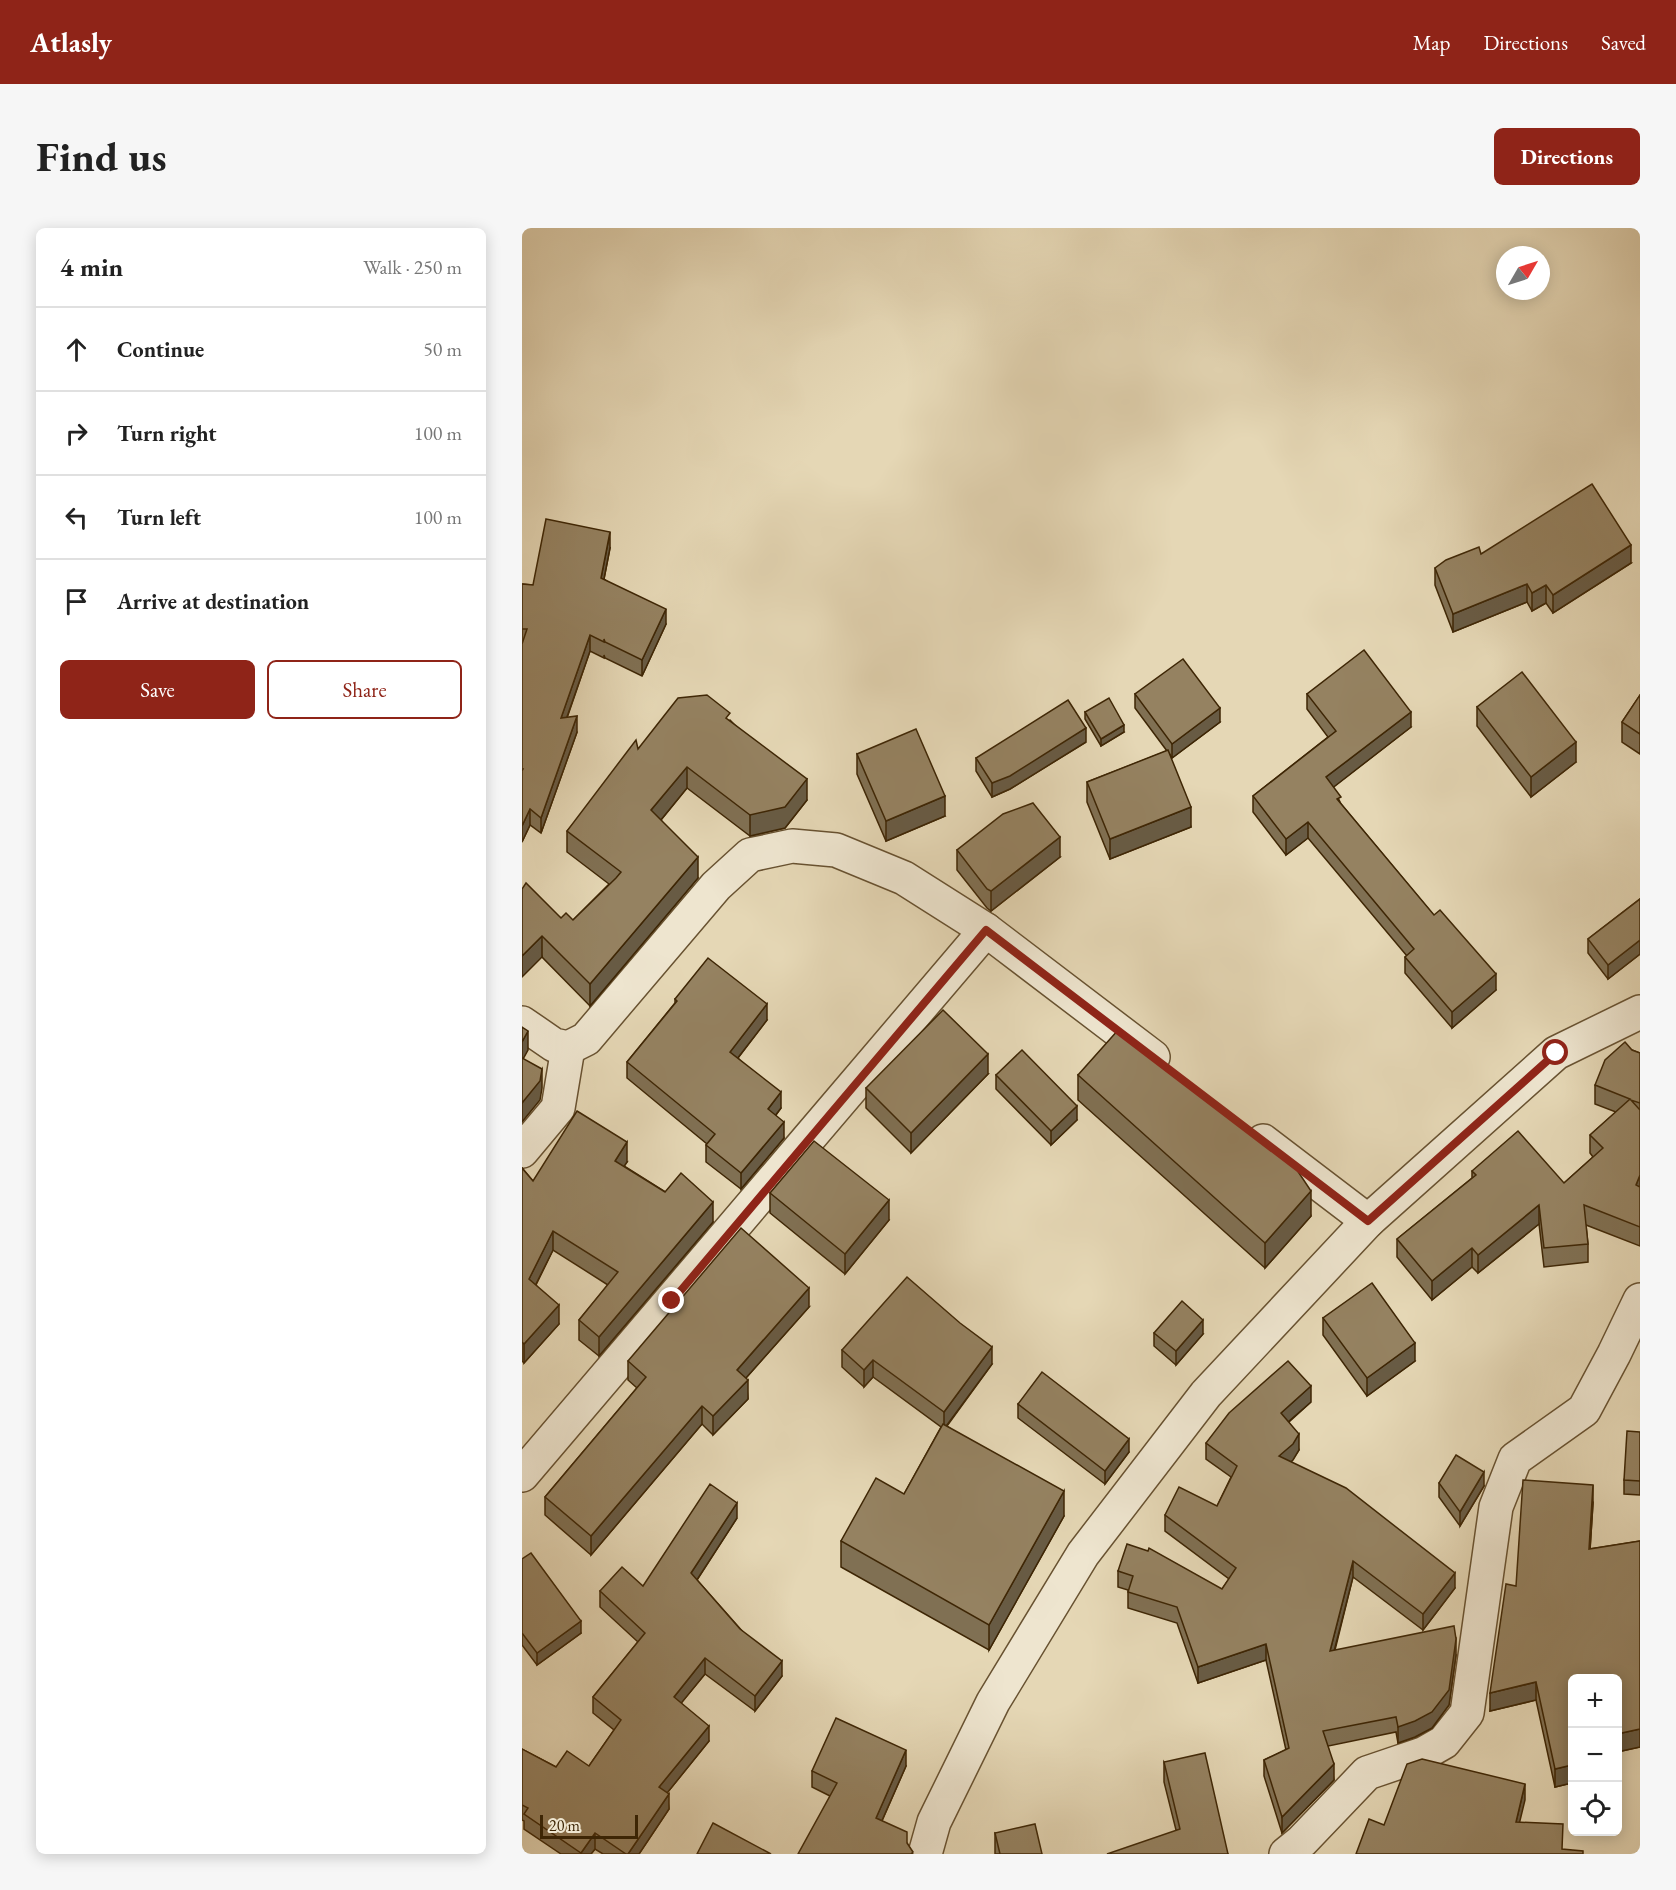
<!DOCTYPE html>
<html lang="en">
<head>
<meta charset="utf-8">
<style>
  body { margin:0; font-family:"EB Garamond",serif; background:#f6f6f6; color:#222 }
  .controls { position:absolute; right:18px; bottom:18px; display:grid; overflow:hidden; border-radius:9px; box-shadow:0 3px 15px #0003 }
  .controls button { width:54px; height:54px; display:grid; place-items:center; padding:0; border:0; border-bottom:2px solid #e0e0e0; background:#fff; color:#222; font:30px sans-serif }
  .compass { position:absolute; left:974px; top:18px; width:54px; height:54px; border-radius:50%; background:#fff; box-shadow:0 3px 15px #0003; rotate:51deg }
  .scale { position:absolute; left:18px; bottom:15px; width:98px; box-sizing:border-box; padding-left:6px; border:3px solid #3e2605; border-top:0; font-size:16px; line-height:21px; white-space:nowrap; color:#3e2605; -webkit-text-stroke:4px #eee5cf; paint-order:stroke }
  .stop { position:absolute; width:18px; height:18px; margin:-14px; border:4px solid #8f2418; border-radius:50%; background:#fff }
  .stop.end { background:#8f2418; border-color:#fff; box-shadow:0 2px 6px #0008 }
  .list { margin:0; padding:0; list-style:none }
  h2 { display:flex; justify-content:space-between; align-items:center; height:78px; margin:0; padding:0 24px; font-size:26px }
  h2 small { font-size:20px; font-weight:400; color:#767676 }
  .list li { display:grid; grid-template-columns:39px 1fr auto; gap:18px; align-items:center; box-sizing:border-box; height:84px; padding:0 24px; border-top:2px solid #e0e0e0 }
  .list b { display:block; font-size:22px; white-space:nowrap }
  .list em { font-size:20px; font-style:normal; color:#767676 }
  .actions { display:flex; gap:12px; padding:18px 24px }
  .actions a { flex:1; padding:14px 0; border:2px solid #8f2418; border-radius:9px; text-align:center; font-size:21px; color:#8f2418 }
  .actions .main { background:#8f2418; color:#fff }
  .icon { flex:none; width:33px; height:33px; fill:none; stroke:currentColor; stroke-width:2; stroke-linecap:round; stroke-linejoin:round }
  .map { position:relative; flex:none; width:1118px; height:1626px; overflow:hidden; border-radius:9px }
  header { display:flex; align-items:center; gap:36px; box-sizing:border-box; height:84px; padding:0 30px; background:#8f2418; color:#fff }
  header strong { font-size:28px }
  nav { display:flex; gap:33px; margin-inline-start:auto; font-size:21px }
  .intro { display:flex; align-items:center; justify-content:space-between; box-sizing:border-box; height:144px; padding:0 36px }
  h1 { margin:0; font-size:42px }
  .button { padding:15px 27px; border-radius:9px; background:#8f2418; color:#fff; font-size:21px; font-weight:700 }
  main { display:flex; gap:36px; padding:0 36px }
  aside { flex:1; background:#fff; border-radius:9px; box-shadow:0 3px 15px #0003 }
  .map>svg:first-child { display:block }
</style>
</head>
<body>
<header>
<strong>Atlasly</strong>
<nav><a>Map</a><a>Directions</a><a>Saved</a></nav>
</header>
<div class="intro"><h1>Find us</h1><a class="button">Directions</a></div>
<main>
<aside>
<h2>4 min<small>Walk · 250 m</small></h2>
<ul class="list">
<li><svg class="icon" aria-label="ahead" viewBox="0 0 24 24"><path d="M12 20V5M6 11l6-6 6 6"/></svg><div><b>Continue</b></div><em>50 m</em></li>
<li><svg class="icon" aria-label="right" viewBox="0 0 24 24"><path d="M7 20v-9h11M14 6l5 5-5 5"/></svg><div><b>Turn right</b></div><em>100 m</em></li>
<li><svg class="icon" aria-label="left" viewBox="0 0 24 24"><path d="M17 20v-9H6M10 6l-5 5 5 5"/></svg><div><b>Turn left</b></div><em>100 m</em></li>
<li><svg class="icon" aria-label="arrive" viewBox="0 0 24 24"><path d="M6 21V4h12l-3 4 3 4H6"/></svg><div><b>Arrive at destination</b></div></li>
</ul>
<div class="actions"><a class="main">Save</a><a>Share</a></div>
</aside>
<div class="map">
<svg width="1118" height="1626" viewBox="0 0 1118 1626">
  <rect width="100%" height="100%" fill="#e5d7b5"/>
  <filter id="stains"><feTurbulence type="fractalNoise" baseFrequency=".00333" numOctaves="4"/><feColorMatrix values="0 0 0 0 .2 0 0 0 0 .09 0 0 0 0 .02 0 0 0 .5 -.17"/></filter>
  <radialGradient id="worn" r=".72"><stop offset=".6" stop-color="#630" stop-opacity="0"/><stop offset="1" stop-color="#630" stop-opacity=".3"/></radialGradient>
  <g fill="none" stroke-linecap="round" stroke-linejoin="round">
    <g stroke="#685231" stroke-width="36">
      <g id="street">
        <path d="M0,795L32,817L46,820L64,811L194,658L228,627L270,618L314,622L382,650L464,702L631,829"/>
        <path d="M741,913L846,993"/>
        <path d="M0,923L36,880L46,820"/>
        <path d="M0,1247L464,702"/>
        <path d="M403,1626L412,1594L471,1474L561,1326L684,1166L846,993L1034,825L1118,784"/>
        <path d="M764,1626L780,1613L845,1545L901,1526L922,1514L945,1485L974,1279L993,1231L1062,1182L1092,1126L1118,1072"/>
      </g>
    </g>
    <use href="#street" stroke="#eee5cf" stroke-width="33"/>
  </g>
  <g fill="#807053" stroke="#3e2605" stroke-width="1.5">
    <path d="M88,320L82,351L144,396L120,448L83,430L82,427V430L68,423L45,490L55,504L19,605L8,597L0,614V356L11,357Z"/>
    <path d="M959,326L1109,335L1031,385L1024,375L1010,383L1005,374L931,404L913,357V340Z"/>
    <path d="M613,466L698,494L650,530L647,525L669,599L588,631L565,574V554L645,523L613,480Z"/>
    <path d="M785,466L889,499L811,559L819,576L974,762L930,800L883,745V729L885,728L786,610L764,627L731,584V568L806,509L785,481Z"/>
    <path d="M1118,467V526L1100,514V494Z"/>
    <path d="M955,479L1054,534L1009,569L955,498Z"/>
    <path d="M563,484L602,504L579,518L563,491Z"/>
    <path d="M208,492L285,572L263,600L228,608L165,560L139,592L176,650L68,778L20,729L0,661L39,690L51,692L87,656L45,624V603L116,521Z"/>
    <path d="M564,514L488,561L470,569L454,543V530Z"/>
    <path d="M335,526L423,588L364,613L335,546Z"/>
    <path d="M435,622L538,629L469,683L465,680L435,642Z"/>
    <path d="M1118,671V726L1086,751L1066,725V711Z"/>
    <path d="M153,771L245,792L216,830L259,880L254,887L262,910L219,961L184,934V917L185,916L105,850V834L153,775Z"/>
    <path d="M1110,822L1118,825V1018L1064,997L1066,1016V1034L1022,1039L1017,996L956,1045L950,1039L910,1072L875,1029V1011L950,950V943L1042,955L1071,929L1068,925V907L1094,884L1073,876V857Z"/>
    <path d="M466,846L389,925L344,880V860Z"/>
    <path d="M474,847L555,892L529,917L474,861Z"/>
    <path d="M556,847L775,943L789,988L743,1040L556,872Z"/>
    <path d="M105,934L102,938L191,994L77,1128L57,1112V1092L86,1057L31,1022L14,1057L37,1096L2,1135L0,1133V940L11,953Z"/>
    <path d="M248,965L367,992L323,1046L248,985Z"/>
    <path d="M287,1079L224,1150L226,1171L191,1207L180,1196L69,1327L23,1287V1269L115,1160L106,1152V1133Z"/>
    <path d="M801,1090L893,1133L845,1168L801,1107Z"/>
    <path d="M632,1105L681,1106L654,1137L632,1118Z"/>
    <path d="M320,1122L470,1136L425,1198L542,1288L467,1422L319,1339V1313L382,1266L419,1199L351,1149L342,1159L320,1139Z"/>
    <path d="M789,1174L767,1194L777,1222L769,1234L933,1360L901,1402L831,1349L813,1422L934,1427L927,1477L910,1500L893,1509L876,1515L874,1504L806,1518L812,1552L760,1605L742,1548V1532L764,1522L744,1432L676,1455L655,1395L606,1380V1362L596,1359V1343L700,1361L707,1351L643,1303V1287L695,1278L709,1249L684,1231V1215Z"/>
    <path d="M496,1176L607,1224L583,1256L496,1190Z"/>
    <path d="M1118,1204V1267L1102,1266V1252Z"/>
    <path d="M917,1255L962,1258L938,1298L917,1269Z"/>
    <path d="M1071,1275L1068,1321L1118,1313V1519L1095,1524V1450H1050V1555L1033,1559L1014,1472L968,1483L994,1358Z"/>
    <path d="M215,1290L175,1352L260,1448L233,1483L183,1446L159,1475L187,1513L145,1565L147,1581L117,1626H81L73,1621L69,1626H39L2,1601V1593L0,1592V1521L34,1539L67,1538L92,1502L71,1485V1469L116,1414L78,1379V1363L121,1358Z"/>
    <path d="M0,1331L59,1405L15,1437L0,1417Z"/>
    <path d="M642,1534L706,1626L654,1602L642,1554Z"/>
    <path d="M384,1538L360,1593L385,1615L391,1626L308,1568L290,1559V1543Z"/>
    <path d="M473,1605L520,1626H473Z"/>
  </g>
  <g fill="#685b44" stroke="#3e2605" stroke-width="1.5">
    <path d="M88,304V320L79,366V350Z"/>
    <path d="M1109,317V335L1031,385V367Z"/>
    <path d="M1005,356V374L931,404V386Z"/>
    <path d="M1024,357V375L1010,383V365Z"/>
    <path d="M144,381V396L120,448V432Z"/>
    <path d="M68,407V423L39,506V490Z"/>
    <path d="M698,480V494L650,530V516Z"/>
    <path d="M889,484V499L804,565V549Z"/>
    <path d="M55,488V504L19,605V590Z"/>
    <path d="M602,497V504L579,518V511Z"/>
    <path d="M564,500V514L488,561L470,569V555Z"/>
    <path d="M1054,514V534L1009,569V549Z"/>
    <path d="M165,539V560L129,604V582Z"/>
    <path d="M285,551V572L263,600L228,608V587Z"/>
    <path d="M423,568V588L364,613V593Z"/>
    <path d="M669,579V599L588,631V611Z"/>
    <path d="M8,581V597L0,614V598Z"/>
    <path d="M786,594V610L764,627V611Z"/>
    <path d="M538,609V629L469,683V663Z"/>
    <path d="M176,629V650L68,778V756Z"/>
    <path d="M20,708V729L0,749V728Z"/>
    <path d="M1118,712V726L1086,751V737Z"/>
    <path d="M974,746V762L930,800V784Z"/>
    <path d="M245,776V792L208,840V824Z"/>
    <path d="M6,803V822L0,833V814Z"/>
    <path d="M466,826V846L389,925V905Z"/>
    <path d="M20,841V860L18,872L0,894V875Z"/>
    <path d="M259,864V880L246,897V881Z"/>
    <path d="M555,878V892L529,917V903Z"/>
    <path d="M262,894V910L219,961V945Z"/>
    <path d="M105,914V934L93,952V933Z"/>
    <path d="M1118,947V966L1114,957Z"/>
    <path d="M789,963V988L743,1040V1015Z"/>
    <path d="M367,972V992L323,1046V1026Z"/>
    <path d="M191,974V994L77,1128V1109Z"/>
    <path d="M1017,977V996L956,1045V1027Z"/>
    <path d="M31,1003V1022L7,1070V1051Z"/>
    <path d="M950,1020V1039L910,1072V1053Z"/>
    <path d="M287,1060V1079L215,1160V1142Z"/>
    <path d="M37,1077V1096L2,1135V1116Z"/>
    <path d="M681,1092V1106L654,1137V1123Z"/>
    <path d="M893,1115V1133L845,1168V1150Z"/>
    <path d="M470,1119V1136L422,1201V1184Z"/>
    <path d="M351,1132V1149L342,1159V1142Z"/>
    <path d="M226,1152V1171L191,1207V1188Z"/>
    <path d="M789,1158V1174L759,1200V1185Z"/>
    <path d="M180,1178V1196L69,1327V1308Z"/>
    <path d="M777,1206V1222L771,1232L757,1244V1228Z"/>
    <path d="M607,1211V1224L583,1256V1243Z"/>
    <path d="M962,1244V1258L938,1298V1284Z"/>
    <path d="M1071,1257V1275L1067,1339V1321Z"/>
    <path d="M542,1263V1288L467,1422V1397Z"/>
    <path d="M215,1275V1290L169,1361V1345Z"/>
    <path d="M831,1333V1349L808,1439V1423Z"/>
    <path d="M933,1345V1360L901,1402V1386Z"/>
    <path d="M59,1393V1405L15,1437V1425Z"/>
    <path d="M934,1411V1427L927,1477L910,1500L893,1509L876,1515V1499Z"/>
    <path d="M744,1416V1432L676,1455V1439Z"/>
    <path d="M183,1430V1446L152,1484V1469Z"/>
    <path d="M260,1433V1448L233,1483V1468Z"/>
    <path d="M1014,1454V1472L968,1483V1465Z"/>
    <path d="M187,1498V1513L137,1575V1559Z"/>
    <path d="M1118,1501V1519L1095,1524V1506Z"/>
    <path d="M384,1522V1538L354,1606V1590Z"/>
    <path d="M812,1536V1552L760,1605V1589Z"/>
    <path d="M1050,1537V1555L1033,1559V1541Z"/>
    <path d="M1003,1556V1572L994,1609V1594Z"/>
    <path d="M147,1566V1581L117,1626H106Z"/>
    <path d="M73,1605V1621L69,1626H59V1625Z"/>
  </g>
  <g fill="#958261" stroke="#3e2605" stroke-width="1.5">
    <path d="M1070,256L1109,317L1031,367L1024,357L1010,365L1005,356L931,386L913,340L924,332L957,319L959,326Z"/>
    <path d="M24,291L88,304L79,350L144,381L120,432L83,414L82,411V414L68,407L39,490L55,488L19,590L8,581L0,598V543L1,541H0V416L5,401H0V356L11,357Z"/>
    <path d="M842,422L889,484L804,549L819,569L815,571L912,687L918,682L974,746L930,784L883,729L892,721L786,594L764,611L731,568L814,503L785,466Z"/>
    <path d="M661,431L698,480L650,516L613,466Z"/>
    <path d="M1000,444L1054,514L1009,549L955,479Z"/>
    <path d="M185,467L208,485L204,490L285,551L263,579L228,587L165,539L129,582L176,629L68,756L20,708L0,728V661L4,655L39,690L44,685L51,692L94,650L99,644L45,603L114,512L116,521L156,470Z"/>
    <path d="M1118,467V506L1100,494Z"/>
    <path d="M587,470L602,497L579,511L563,484Z"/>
    <path d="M546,472L564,500L488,548L470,555L454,530Z"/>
    <path d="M394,501L423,568L364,593L335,526Z"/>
    <path d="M646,522L669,579L588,611L565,554Z"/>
    <path d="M511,575L538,609L469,663L465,661L435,622L481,586Z"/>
    <path d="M1118,671V712L1086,737L1066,711Z"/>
    <path d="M186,730L245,776L208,824L259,864L246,881L262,894L219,945L184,917L193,906L105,834L155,773L153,771Z"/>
    <path d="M421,782L466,826L389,905L344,860Z"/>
    <path d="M0,799L6,803L0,814Z"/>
    <path d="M597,801L775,937L773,939L789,963L743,1015L556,847Z"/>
    <path d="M1103,814L1110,822L1118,825V875L1109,872L1118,882V947L1114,957L1118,959V999L1062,977L1066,1016L1022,1020L1017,977L956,1027L950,1020L910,1053L875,1011L954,947L950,943L996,903L1042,955L1081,920L1068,907L1108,871L1073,857L1083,832Z"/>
    <path d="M500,822L555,878L529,903L474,847Z"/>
    <path d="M0,830L20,841L18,853L0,875Z"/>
    <path d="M55,883L105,914L93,933L143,964L159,945L191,974L77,1109L57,1092L96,1044L31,1003L7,1051L37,1077L2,1116L0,1114V940L11,953Z"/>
    <path d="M292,913L367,972L323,1026L248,965Z"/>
    <path d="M219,1000L287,1060L215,1142L226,1152L191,1188L180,1178L69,1308L23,1269L124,1149L106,1133Z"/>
    <path d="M385,1049L438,1095L470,1119L422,1184L351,1132L342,1142L320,1122Z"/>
    <path d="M850,1055L893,1115L845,1150L801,1090Z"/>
    <path d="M660,1073L681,1092L654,1123L632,1105Z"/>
    <path d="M766,1133L789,1158L759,1185L777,1206L771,1216L757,1228L824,1260L933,1345L901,1386L831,1333L808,1423L932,1398L934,1411L927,1462L910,1484L893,1493L876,1499L874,1489L801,1503L812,1536L760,1589L742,1532L767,1520L744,1416L676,1439L655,1379L606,1364L611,1348L596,1343L605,1316L626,1323L627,1320L700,1361L714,1340L643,1287L657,1259L695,1278L715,1238L684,1215L707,1185Z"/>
    <path d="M520,1144L607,1211L583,1243L496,1176Z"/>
    <path d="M421,1196L542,1263L467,1397L319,1313L354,1250L382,1266Z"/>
    <path d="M1105,1203L1118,1204V1253L1102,1252Z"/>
    <path d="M934,1227L962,1244L938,1284L917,1255Z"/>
    <path d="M1001,1252L1071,1257L1067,1321L1118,1313V1501L1095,1506V1450H1050V1537L1033,1541L1014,1454L968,1465L984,1356L994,1358Z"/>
    <path d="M188,1256L215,1275L169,1345L218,1401L260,1433L233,1468L183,1430L152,1469L187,1498L137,1559L147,1566L106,1626H104L73,1605L59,1625L2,1586L6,1580L0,1577V1521L34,1539L45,1523L67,1538L99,1492L71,1469L123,1405L78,1363L100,1339L121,1358Z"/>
    <path d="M9,1325L59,1393L15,1425L0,1405V1331Z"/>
    <path d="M314,1490L384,1522L354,1590L385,1604V1615L391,1624L389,1626H276L315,1555L290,1543Z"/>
    <path d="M683,1525L706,1626H585L658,1601L642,1534Z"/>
    <path d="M900,1531L1003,1556L994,1594L1041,1596L1040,1621L1061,1623V1626H834L847,1591L862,1597L885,1536Z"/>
    <path d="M191,1595L249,1626H175Z"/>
    <path d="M513,1596L520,1626H478L473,1605Z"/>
  </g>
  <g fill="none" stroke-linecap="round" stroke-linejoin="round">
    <path stroke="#8f2418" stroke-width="8" d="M150,1073L464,702L846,993L1034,825"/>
  </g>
  <rect width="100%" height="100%" filter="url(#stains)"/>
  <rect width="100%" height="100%" fill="url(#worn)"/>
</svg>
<div class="controls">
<button>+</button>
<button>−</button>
<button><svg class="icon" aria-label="locate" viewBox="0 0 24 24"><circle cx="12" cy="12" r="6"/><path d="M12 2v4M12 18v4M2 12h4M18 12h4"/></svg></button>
</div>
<svg class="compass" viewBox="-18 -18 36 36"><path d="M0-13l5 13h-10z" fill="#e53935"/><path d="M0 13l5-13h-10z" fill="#767676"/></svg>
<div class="scale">20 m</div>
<div class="stop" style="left:1034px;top:825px"></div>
<div class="stop end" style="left:150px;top:1073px"></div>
</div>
</main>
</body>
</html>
